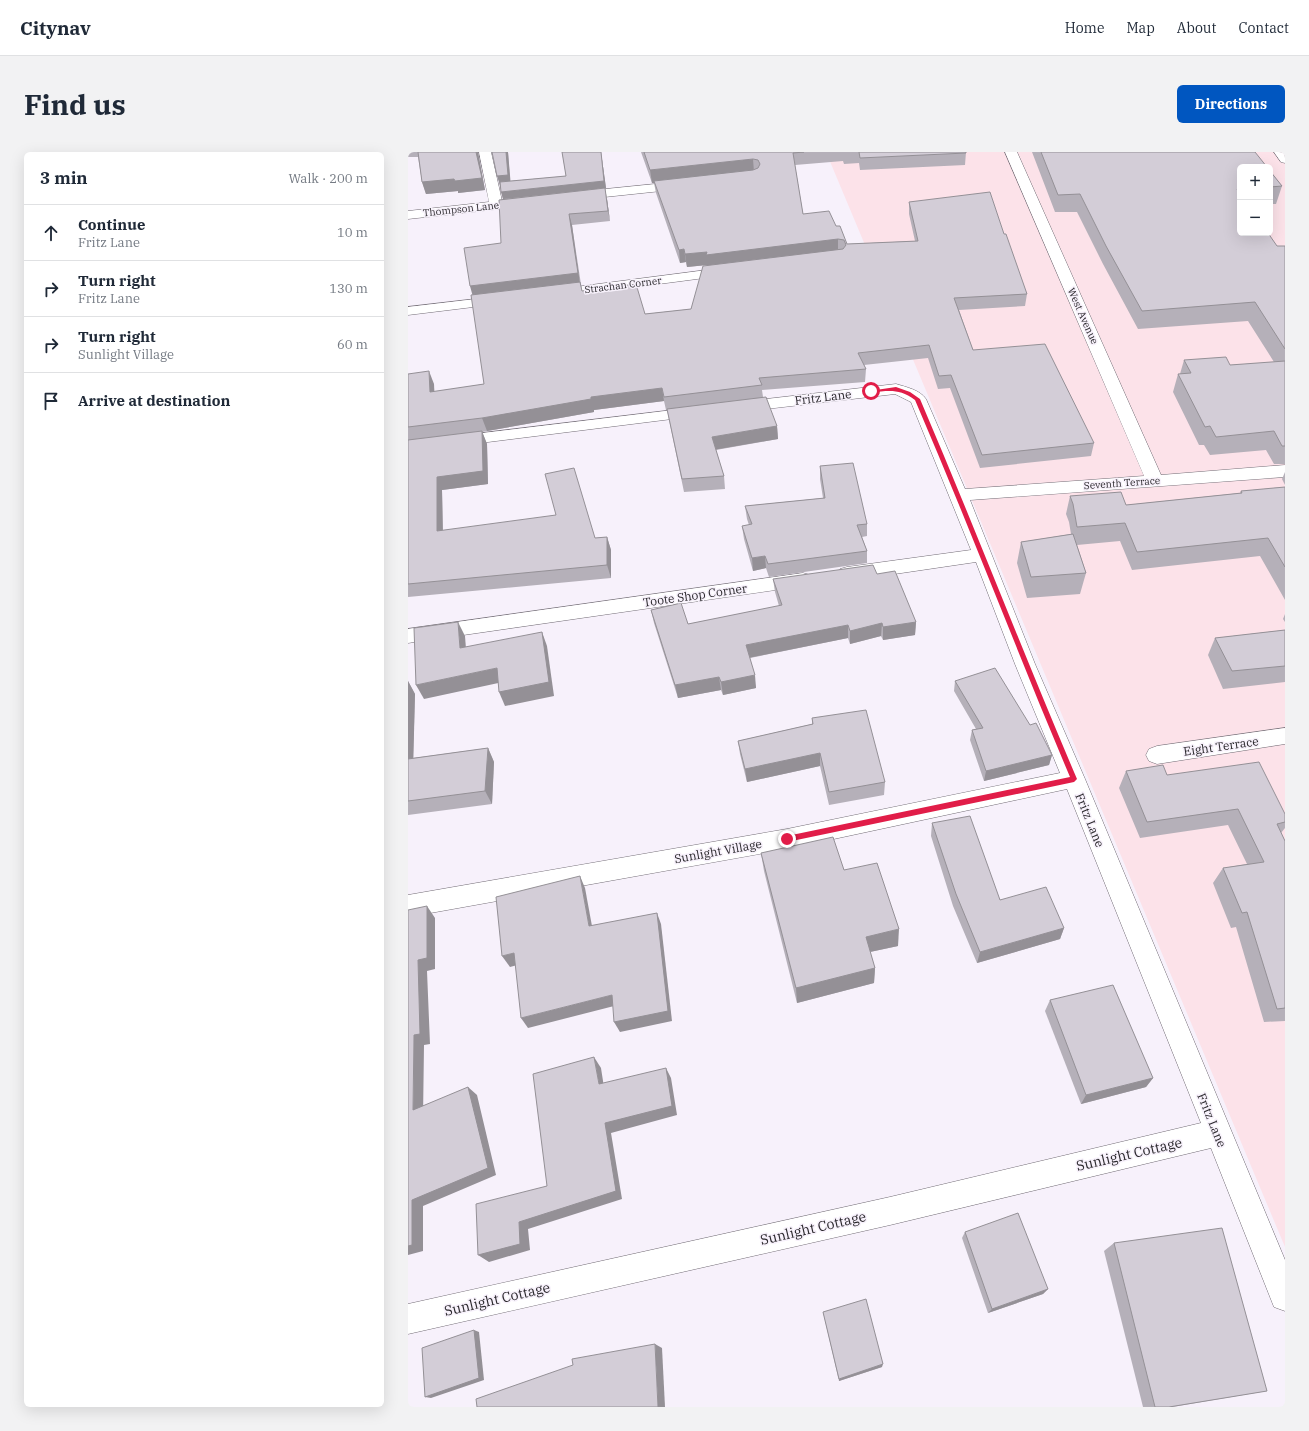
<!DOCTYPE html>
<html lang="en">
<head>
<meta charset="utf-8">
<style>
  body { margin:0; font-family:"IBM Plex Serif",serif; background:#f2f2f3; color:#1f2937 }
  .controls { position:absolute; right:12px; top:12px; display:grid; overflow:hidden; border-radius:6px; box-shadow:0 4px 16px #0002 }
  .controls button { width:36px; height:36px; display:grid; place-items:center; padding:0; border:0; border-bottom:1px solid #e0e1e3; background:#fff; color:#1f2937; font:20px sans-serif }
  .stop { position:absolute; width:12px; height:12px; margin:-9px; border:3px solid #e11d48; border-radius:50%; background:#fff }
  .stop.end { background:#e11d48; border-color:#fff; box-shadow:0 1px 4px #0008 }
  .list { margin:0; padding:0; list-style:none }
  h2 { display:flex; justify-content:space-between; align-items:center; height:52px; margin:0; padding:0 16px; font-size:17px }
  h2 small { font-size:13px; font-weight:400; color:#747a83 }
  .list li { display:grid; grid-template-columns:26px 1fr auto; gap:12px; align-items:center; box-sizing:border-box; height:56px; padding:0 16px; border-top:1px solid #e0e1e3 }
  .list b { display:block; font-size:15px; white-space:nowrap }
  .list p { margin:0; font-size:13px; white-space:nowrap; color:#747a83 }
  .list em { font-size:13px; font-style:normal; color:#747a83 }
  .icon { flex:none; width:22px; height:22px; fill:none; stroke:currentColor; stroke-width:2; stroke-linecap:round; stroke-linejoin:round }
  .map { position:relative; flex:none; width:877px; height:1255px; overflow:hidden; border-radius:6px }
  header { display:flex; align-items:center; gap:24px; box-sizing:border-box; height:56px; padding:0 20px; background:#fff; border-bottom:1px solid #e0e1e3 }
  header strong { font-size:19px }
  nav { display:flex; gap:22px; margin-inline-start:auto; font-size:14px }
  .intro { display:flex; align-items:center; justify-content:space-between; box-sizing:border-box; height:96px; padding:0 24px }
  h1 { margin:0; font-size:28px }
  .button { padding:10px 18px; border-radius:6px; background:#0056c0; color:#fff; font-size:14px; font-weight:700 }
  main { display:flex; gap:24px; padding:0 24px }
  aside { flex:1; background:#fff; border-radius:6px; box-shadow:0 4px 16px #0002 }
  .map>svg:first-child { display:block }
</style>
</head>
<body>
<header>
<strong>Citynav</strong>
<nav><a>Home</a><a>Map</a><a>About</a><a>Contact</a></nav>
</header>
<div class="intro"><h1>Find us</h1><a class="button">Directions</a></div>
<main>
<aside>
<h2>3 min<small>Walk · 200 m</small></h2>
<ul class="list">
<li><svg class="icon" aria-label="ahead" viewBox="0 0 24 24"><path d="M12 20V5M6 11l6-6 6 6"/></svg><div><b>Continue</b><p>Fritz Lane</p></div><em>10 m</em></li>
<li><svg class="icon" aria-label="right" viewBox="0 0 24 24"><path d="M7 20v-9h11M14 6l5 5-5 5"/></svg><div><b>Turn right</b><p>Fritz Lane</p></div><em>130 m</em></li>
<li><svg class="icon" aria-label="right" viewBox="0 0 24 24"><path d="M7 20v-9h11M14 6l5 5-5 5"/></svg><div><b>Turn right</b><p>Sunlight Village</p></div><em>60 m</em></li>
<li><svg class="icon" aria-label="arrive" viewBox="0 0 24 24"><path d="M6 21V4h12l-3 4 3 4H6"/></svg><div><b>Arrive at destination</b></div></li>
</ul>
</aside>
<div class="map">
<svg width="877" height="1255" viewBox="0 0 877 1255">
  <rect width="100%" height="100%" fill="#f7f1fb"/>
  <path fill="#fce2e9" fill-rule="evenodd" d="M418,0H877V1095ZM832,15H862V81H832Z"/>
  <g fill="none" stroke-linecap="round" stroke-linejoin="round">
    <g stroke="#716b74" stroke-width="1">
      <g id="minor">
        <path d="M71,0H83L94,49L122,46L127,47L129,50L127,53L0,67V59L81,50Z"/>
        <path d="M597,0H609L753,323L877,313V325L562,348L627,512L677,627L877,1108V1159L866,1155L803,996L482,1073L0,1182V1152L482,1045L793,971L659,637L379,697L0,765V743L379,677L652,621L607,512L568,410L439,429L432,427L430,422L432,417L439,415L563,398L503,250L487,242L332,260L326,258L324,255L326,252L332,250L488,232C498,235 512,238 518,247L557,337L736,324Z"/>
        <path d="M866,0H877V11L873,10Z"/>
        <path d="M277,29L282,30L283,33L282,36L168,48L163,47L162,44L163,41L168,40Z"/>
        <path d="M322,115L327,116L329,119L327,122L144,146L139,145L137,142L139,139L144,138Z"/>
        <path d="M93,144L98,145L100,148L98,151L0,163V155Z"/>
        <path d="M290,255L296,257L298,260L296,263L0,300V290Z"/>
        <path d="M395,421L402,423L404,428L402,433L0,491V477Z"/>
        <path d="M877,576V592L749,612L741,609L738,603L741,597L749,594Z"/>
      </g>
    </g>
    <use href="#minor" fill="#fff" fill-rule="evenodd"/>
  </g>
  <g fill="#b5b0b9">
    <path d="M0,0H70L77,38L50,41V39L18,42L14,30L10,5H0Z"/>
    <path d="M84,0H100L102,29L158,24L154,0H193L198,36L165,40L199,47L202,69L164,73L174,139L237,162L283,157L299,114V113L279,115L278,110L272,111L248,41L246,31H244L233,0H558L557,13L452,18L451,11L436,12L435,9L387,13L395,62L428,74L439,92L507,89L501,62V50L596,82L619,142L617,154L551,158L565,198L686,291L683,304L572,316L542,236L530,237L520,206L456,213L458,217L457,230L354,238L355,245L369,274L370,287L308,298L316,324L317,337L276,340L259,258H258L256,249L186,258V260L74,280L79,292L80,332L34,338L35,378L187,386L199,385L203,398V426L0,445V222L26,232V240L76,232L65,143L93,91L95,47Z"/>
    <path d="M624,0H847L832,15V81L869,94H877V312H866L858,298L802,303L796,293H791L765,240L770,222H772L776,208L822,213L866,210L840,169L730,177L695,112L669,60H647Z"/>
    <path d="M862,19L874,34L868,52H862Z"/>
    <path d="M412,314L459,372V384L454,385L459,399V411L361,425L358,416L345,419L336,387L334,374L341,373L339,367L337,354L415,346L412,327Z"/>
    <path d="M877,320V333L874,327Z"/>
    <path d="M877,335V448L852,404L724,418L712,389L669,393L678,421L672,442L619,446L609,411L613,390L663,382L661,370L658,362L662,344L718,353L832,341L833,339Z"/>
    <path d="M469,422L508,470L507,483L475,488L473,484L442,492L440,486L342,506L348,536L315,543L313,538L270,546L246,471L243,458L280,472L371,454L367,440L365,427Z"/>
    <path d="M877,462V470L875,467Z"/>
    <path d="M877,478V530L815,537L800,503L807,486Z"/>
    <path d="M0,529L7,542L5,606L80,596L86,610L84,652L0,663Z"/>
    <path d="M547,529L622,573L644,603L641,613L576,629L562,588L564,578L568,577L546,539Z"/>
    <path d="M404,566L477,630L476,643L421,653L412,614L339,630L332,602L330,589L404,572Z"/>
    <path d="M718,619L759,623L877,662V676L873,681L877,689V869L856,870L828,775L823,776L805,731L815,716L839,712L820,673L732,686L711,636Z"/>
    <path d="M524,671L592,748L656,776L652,787L569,811L545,754L523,684Z"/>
    <path d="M353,701L436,718L490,794L462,800L467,816L466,831L389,851L356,719Z"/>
    <path d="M642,848L745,926L738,935L673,952L637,859Z"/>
    <path d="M557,1080L640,1137L635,1142L580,1161L554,1086Z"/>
    <path d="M706,1091L859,1239L764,1255H735L696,1099Z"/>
    <path d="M415,1160L474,1215L431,1229Z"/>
  </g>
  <g fill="#949096">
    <path d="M68,0H70L77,38L50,41V39L18,42L14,30Z"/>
    <path d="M98,0H100L103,35L93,36L89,24Z"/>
    <path d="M193,0L198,36L95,47L93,40L196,29Z"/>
    <path d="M345,7L346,20L246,29V31H244L242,18Z"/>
    <path d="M197,36L199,47L202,69L200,59Z"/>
    <path d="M161,62L164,73L172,132L65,145L62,134Z"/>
    <path d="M430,87V100L299,116V113L279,115L277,102Z"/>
    <path d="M276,97L278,110L272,111L271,98Z"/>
    <path d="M21,219L26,232L27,253L22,240Z"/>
    <path d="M254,236L256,249L186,258V260L79,279L74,266L183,245Z"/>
    <path d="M369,274L370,287L305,298L304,285Z"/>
    <path d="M74,279L79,292L80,332L34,338L35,392L29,379V325Z"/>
    <path d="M199,385L203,398V426L199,413Z"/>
    <path d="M357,404L358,416L345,419L344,406Z"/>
    <path d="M50,470L57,484L59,510L52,496Z"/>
    <path d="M508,470L507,483L475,488V475Z"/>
    <path d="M474,471L473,484L442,492V479Z"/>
    <path d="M440,473V486L340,506L338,493Z"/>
    <path d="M134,480L139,494L146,544L97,554L91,540Z"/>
    <path d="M89,516L95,530L16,547L8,533Z"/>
    <path d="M347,523L348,536L315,543L313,530Z"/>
    <path d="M311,525L313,538L270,546L267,533Z"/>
    <path d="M0,529L7,542L5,620L0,612Z"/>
    <path d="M80,596L86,610L84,652L77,639Z"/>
    <path d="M412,601V614L339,630L337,617Z"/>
    <path d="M644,603L641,613L576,629L578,619Z"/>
    <path d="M172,724L177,736L186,785L181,774Z"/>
    <path d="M19,754L27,766V817L19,819L22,892L16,893L15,966L5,958L6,883L10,808Z"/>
    <path d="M249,761L253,772L264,869L212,880L206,870Z"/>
    <path d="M656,776L652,787L569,811L572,800Z"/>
    <path d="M491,777L490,794L457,801L458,785Z"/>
    <path d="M106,801L113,812L102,815L94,804Z"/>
    <path d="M467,816L466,831L389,851L388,836Z"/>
    <path d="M204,843L210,853L120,876L113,866Z"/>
    <path d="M186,905L193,916L197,942L191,932Z"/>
    <path d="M258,916L263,926L269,963L203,981L214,1047L120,1077L122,1098L81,1110L70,1103L111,1070L197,971Z"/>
    <path d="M745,926L738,935L673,952L678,943Z"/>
    <path d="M60,935L69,943L88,1023L15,1054V1099L0,1103V1094L4,1048Z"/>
    <path d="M640,1137L635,1142L580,1161L584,1157Z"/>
    <path d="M66,1178L71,1180L76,1228L23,1246L17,1245Z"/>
    <path d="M247,1192L254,1196L257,1255H250Z"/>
    <path d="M475,1212L474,1215L431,1229V1227Z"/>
  </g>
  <g fill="#d3cdd7" stroke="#949096">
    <path d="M10,0H68L74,26L47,29L46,27L14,30Z"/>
    <path d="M84,0H98L100,23L89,24Z"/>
    <path d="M154,0H193L196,29L93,40L92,30L158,24Z"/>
    <path d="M236,0H396L385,1L395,62L421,59L428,74H432L439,92L510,89L501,50L582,40L596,82H598L619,142L546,146L565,198L637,192L686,291L574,303L543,223L531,224L521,193L450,201L458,217L351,226L354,233L256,245L254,236L183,245V247L74,266L0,275V222L21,219L22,240L76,232L63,143L172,130L174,139L228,132L237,162L283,157L295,114L435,97L438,93L436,88L430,87L298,103L299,100L277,102L276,97L271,98L246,29L345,18L350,16L352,12L350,8L345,7L242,18Z"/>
    <path d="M451,0H558V1L452,6Z"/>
    <path d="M633,0H847L859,15H832V37H829L832,42V81H860L869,94H877V197L847,150L734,159L698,94L672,42L650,43Z"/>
    <path d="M862,19L874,34L862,35Z"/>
    <path d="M197,36L200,59L161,62L170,121L62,134L56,96L93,91L91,48Z"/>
    <path d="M818,205L822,213L877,209V294H874L866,279L808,285L802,274L797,275L770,222L783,221L776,208Z"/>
    <path d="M358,245L369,274L304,285L316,324L274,327L259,257Z"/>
    <path d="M74,279L75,319L29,325V379L148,363L137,322L166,316L187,386L199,385V413L0,432V288Z"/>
    <path d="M445,311L459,372L449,373L459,399L360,412L357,404L344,406L334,374L344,372L337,354L417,346L412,314Z"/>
    <path d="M877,335V415L860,386L729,400L717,371L669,375L665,352L662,344L713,340L718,353L834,341L833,339Z"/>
    <path d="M665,382L678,421L623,425L613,390Z"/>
    <path d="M465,413L469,422L487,419L508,470L475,475L474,471L442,479L440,473L338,493L347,523L313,530L311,525L267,533L243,458L273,451L280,472L374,453L365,427Z"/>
    <path d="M50,470L52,496L134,480L141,530L91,540L89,516L8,533L6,476Z"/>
    <path d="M877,478V514L824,519L807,486Z"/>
    <path d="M587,516L622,573L628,571L644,603L578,619L564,578L575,576L547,529Z"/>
    <path d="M458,558L477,630L421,640L412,601L337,617L330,589L405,572L404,566Z"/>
    <path d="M80,596L77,639L0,649V607Z"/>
    <path d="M851,610L877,662V670L869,672L877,689V856L869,857L839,760L834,761L815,716L856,710L830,657L739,670L718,619L755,613L759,623Z"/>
    <path d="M562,664L592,748L638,735L656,776L572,800L548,742L524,671Z"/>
    <path d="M425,685L436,718L469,711L491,777L458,785L467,816L388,836L353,701Z"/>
    <path d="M172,724L181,774L249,761L260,859L206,870L204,843L113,866L106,801L94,804L88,745Z"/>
    <path d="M19,754V806L10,808L12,882L6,883L5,958L60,935L80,1016L4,1048V1093L0,1094V758Z"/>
    <path d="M705,833L745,926L678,943L642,848Z"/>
    <path d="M186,905L191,932L258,916L264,954L197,971L208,1039L111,1070L112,1092L70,1103L68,1052L139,1034L125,922Z"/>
    <path d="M610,1061L640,1137L584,1157L557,1080Z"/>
    <path d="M814,1076L859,1239L761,1255H747L706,1091Z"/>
    <path d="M458,1147L475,1212L431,1227L415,1160Z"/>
    <path d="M66,1178L71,1226L17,1245L14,1196Z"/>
    <path d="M247,1192L250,1255H69L68,1247L165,1213L164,1207Z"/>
  </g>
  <path fill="#e11d48" d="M488,235L502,240L512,247C566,373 615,501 669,627L666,630L379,690L376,687L379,684L662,625C609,500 561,373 507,248C491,236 482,239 463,240L461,239Z"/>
  <g text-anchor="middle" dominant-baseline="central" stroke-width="3" stroke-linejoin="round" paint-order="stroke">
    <g font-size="10" fill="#2b292d" stroke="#f7f1fb">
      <text transform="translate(53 57) rotate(-6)">Thompson Lane</text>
      <text transform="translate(215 133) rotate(-7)">Strachan Corner</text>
      <text transform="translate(675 164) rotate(66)">West Avenue</text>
      <text transform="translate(714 331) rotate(-4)">Seventh Terrace</text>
    </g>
    <g font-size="12" fill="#2b292d" stroke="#f7f1fb">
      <text transform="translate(415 245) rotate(-7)">Fritz Lane</text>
      <text transform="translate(287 443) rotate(-8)">Toote Shop Corner</text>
      <text transform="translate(813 594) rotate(-8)">Eight Terrace</text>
      <text transform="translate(682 668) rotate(68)">Fritz Lane</text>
      <text transform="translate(310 699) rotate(-10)">Sunlight Village</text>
      <text transform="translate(804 968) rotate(68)">Fritz Lane</text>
    </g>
    <g font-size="14" fill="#2b292d" stroke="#f7f1fb">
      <text transform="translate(721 1002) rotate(-13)">Sunlight Cottage</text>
      <text transform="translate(405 1076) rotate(-13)">Sunlight Cottage</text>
      <text transform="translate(89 1147) rotate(-13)">Sunlight Cottage</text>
    </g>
  </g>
</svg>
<div class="controls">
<button>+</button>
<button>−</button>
</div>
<div class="stop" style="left:463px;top:239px"></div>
<div class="stop end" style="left:379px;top:687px"></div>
</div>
</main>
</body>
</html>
